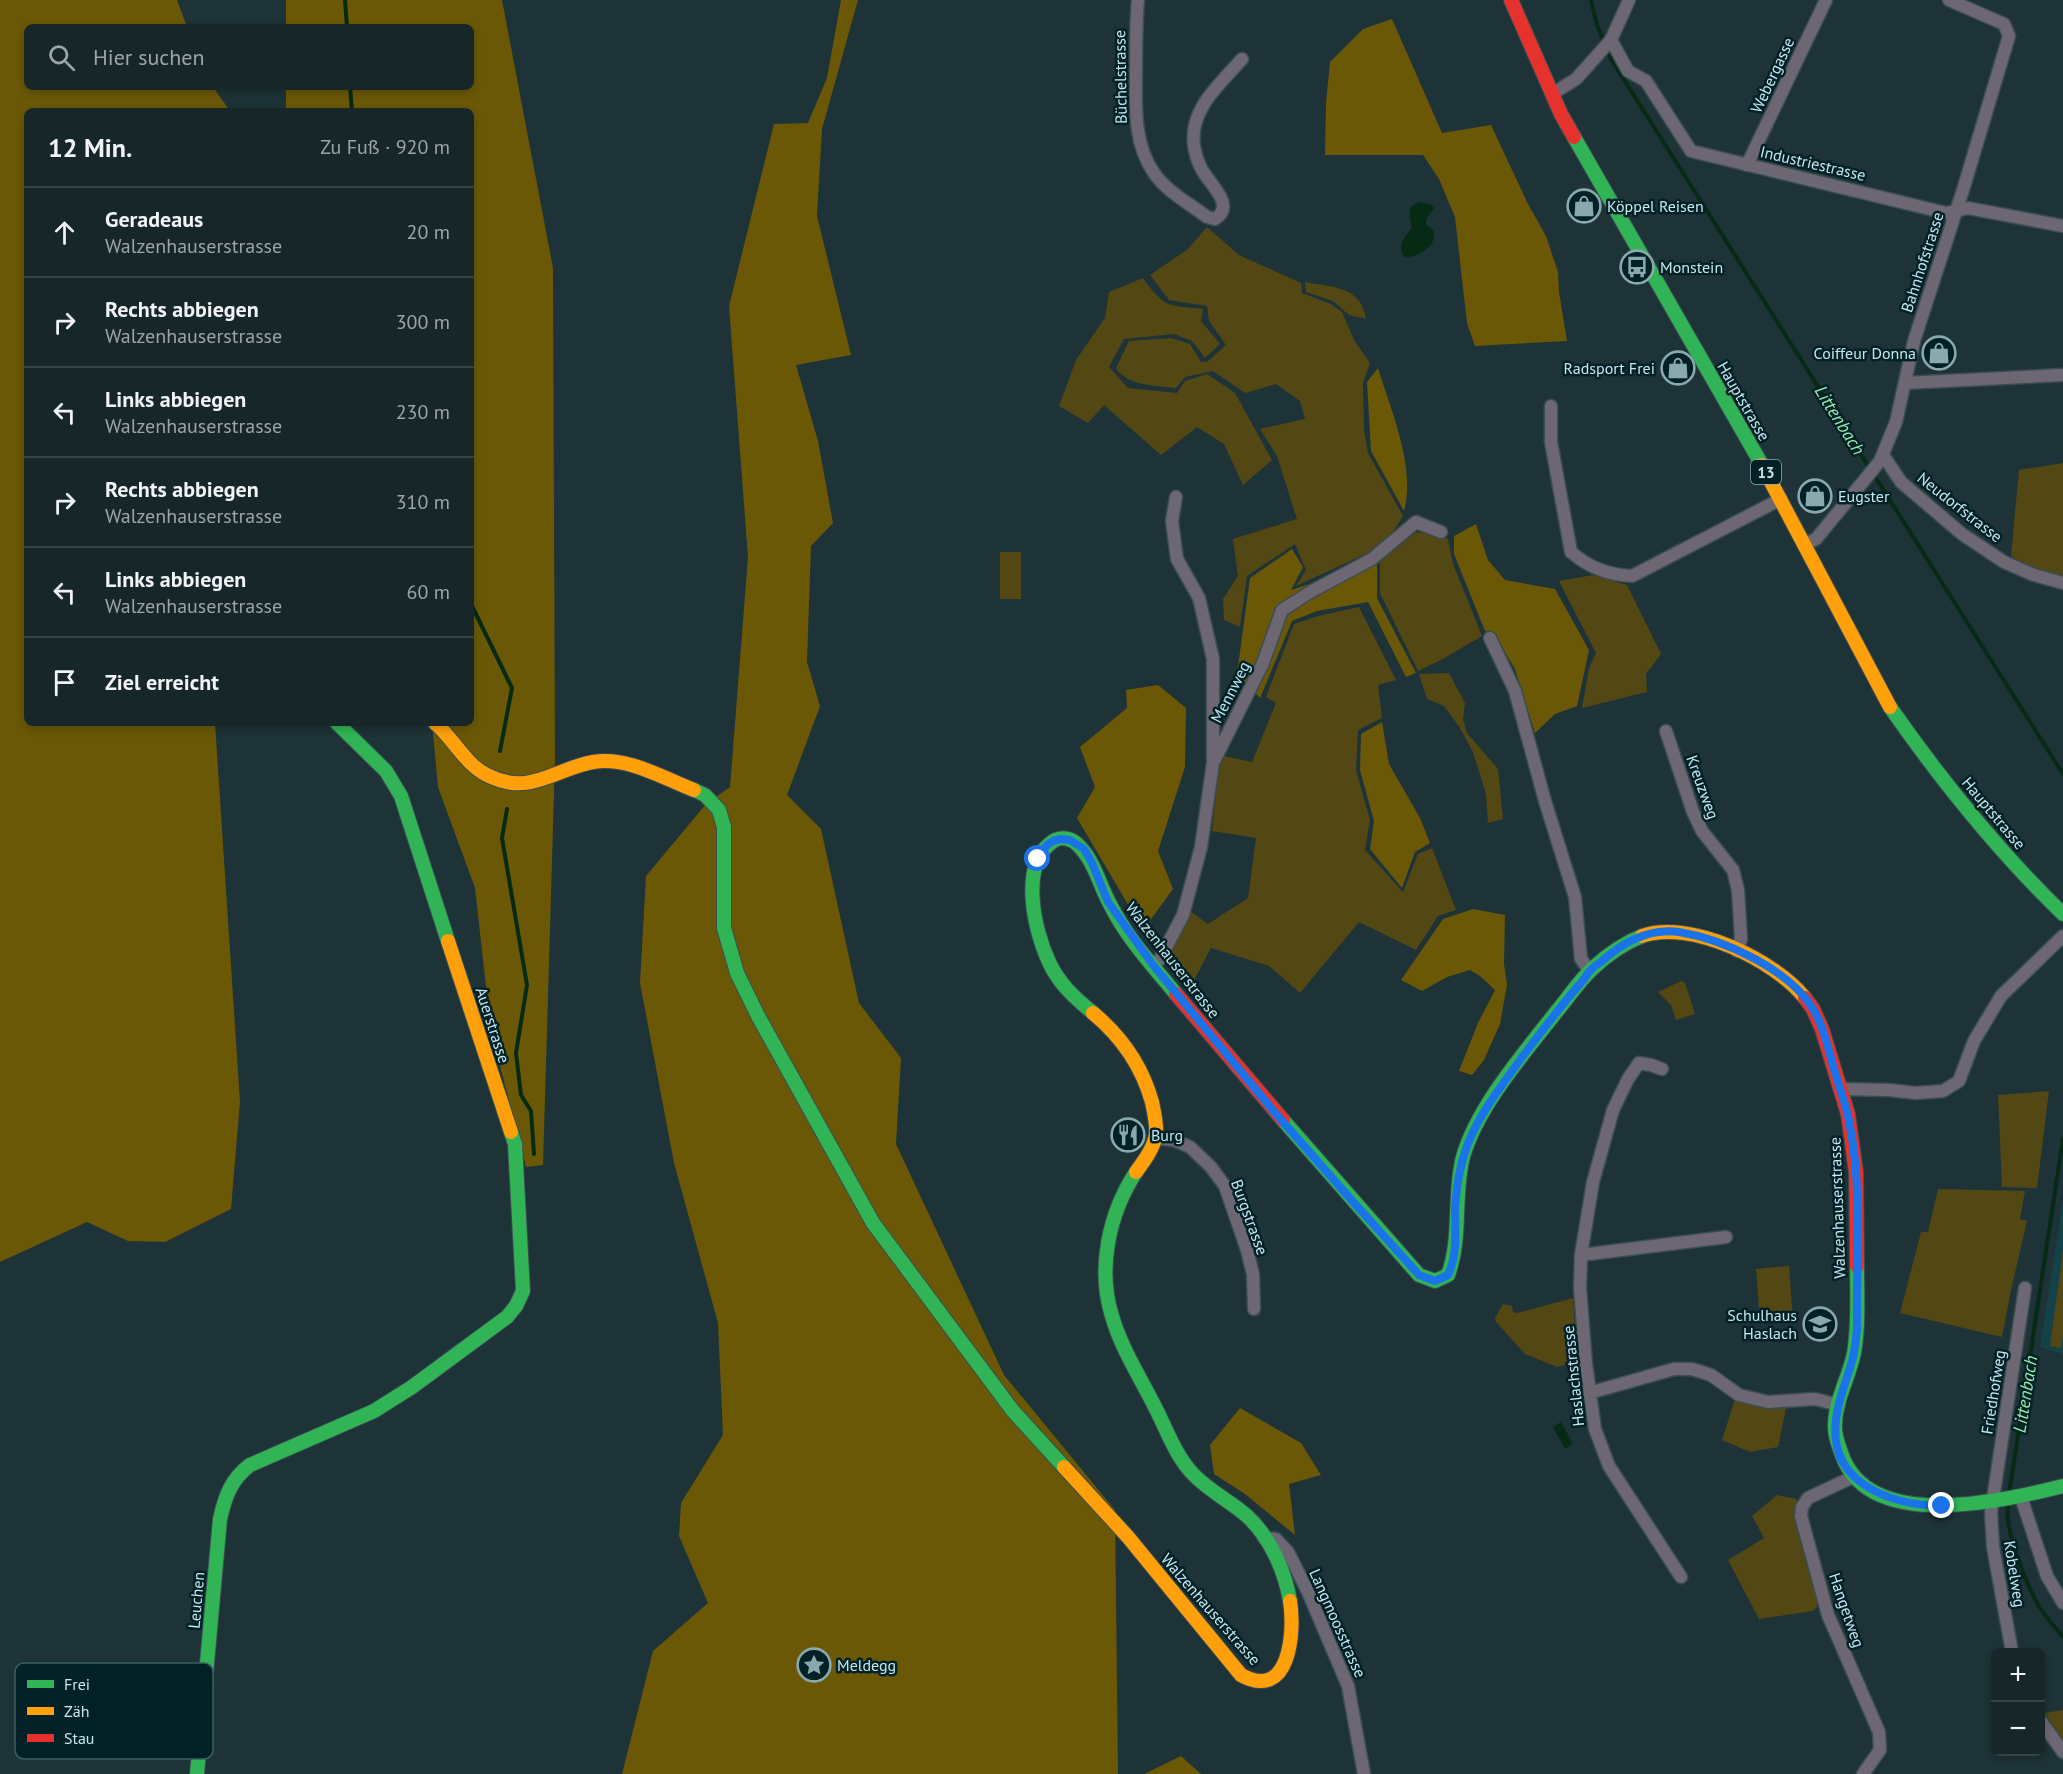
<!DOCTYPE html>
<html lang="de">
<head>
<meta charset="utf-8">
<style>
  body { margin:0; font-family:"PT Sans",sans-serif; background:#233235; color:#f1f3f6 }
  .controls { position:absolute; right:18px; bottom:18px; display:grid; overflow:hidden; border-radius:9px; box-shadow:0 3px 9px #0003 }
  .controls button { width:54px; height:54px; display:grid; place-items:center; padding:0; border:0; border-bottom:2px solid #354346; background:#162629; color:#f1f3f6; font:30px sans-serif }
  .stop { position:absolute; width:18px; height:18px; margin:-14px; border:4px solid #1a73e8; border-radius:50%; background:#fff }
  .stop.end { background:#1a73e8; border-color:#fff; box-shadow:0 2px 6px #0008 }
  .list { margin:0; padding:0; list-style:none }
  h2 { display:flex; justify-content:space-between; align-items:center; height:78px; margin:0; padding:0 24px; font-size:26px }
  h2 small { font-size:20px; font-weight:400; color:#9ea5a8 }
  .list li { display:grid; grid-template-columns:39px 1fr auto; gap:18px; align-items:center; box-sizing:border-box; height:90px; padding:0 24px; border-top:2px solid #354346 }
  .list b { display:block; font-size:22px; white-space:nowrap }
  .list p { margin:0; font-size:20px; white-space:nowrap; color:#9ea5a8 }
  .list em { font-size:20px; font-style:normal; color:#9ea5a8 }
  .icon { flex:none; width:33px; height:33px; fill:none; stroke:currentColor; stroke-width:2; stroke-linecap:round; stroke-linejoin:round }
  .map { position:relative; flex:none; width:2063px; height:1774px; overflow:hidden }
  .search { position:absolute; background:#162629; box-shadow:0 3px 9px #0003; left:24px; top:24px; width:450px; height:66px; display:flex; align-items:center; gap:15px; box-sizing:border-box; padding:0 21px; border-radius:9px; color:#9ea5a8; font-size:22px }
  .panel { position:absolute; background:#162629; box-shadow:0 3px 9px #0003; left:24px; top:108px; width:450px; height:618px; border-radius:9px }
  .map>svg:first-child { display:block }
</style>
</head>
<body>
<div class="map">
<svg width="2063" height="1774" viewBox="0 0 2063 1774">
  <rect width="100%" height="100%" fill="#1d3337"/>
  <path fill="#144249" d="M2063,1202V1354L2040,1347Z"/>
  <g fill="#534714">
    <path d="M1207,227L1239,255L1301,283L1302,293L1331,304L1342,312L1354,340L1370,363L1363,383L1364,430L1368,453L1403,516L1391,535L1368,553L1296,586L1306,570L1295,544L1247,576L1240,627L1224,620L1223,599L1238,576L1233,539L1297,519L1277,456L1260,429L1305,419L1300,401L1276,384L1245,393L1213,371L1185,377L1176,388C1157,386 1127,386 1116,368L1129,341L1171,338L1190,344L1201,362H1207L1226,345L1209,321L1207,306L1169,300L1150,275L1188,249Z"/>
    <path d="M1143,278C1165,309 1168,305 1203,309L1201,321L1220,344L1205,358L1192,341L1174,334L1124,339L1109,367L1128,388L1177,393L1185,381L1207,374L1235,393L1272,460L1243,485L1224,444L1197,427L1161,455L1104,405L1088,423L1059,406L1076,360L1105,318L1109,292Z"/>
    <path d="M1305,282C1331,287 1362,286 1366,319L1349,315L1333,301L1306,292Z"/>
    <path d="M2063,463V576L2034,569L2011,556L2019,470Z"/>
    <path d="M1432,531L1448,539L1453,564L1482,636L1441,660L1418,671L1380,593V561L1415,533Z"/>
    <rect x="1000" y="552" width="21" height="47"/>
    <path d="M1593,575L1627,585L1661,654L1646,674L1647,692L1582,708L1589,668L1596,653L1559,581Z"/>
    <path d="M1359,607L1396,680L1378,685L1382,718L1358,730L1356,770L1370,820L1365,850L1403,892L1418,854L1432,848L1456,910L1438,916L1416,950L1359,922L1300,993L1269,966L1211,948L1190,988L1167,961L1190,911L1208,924L1248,898L1256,838L1212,831L1218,771L1224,756L1252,762L1276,703L1266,697L1294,624L1318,616Z"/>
    <path d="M1449,673L1465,703L1463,719L1467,733L1498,769L1503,819L1488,823L1486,794L1473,752L1460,728L1444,706L1427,699L1419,674Z"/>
    <path d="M1681,981L1685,983L1695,1014L1676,1020L1671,1005L1658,992Z"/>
    <path d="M2049,1091L2037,1188L2002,1187L1998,1095Z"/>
    <path d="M1938,1189L2025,1191L2020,1219L2027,1221L2011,1290L2002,1337L1900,1313L1921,1232H1928Z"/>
    <path d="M2063,1251V1336L2061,1348L2050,1346Z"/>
    <path d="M1789,1266L1793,1320L1760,1322L1756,1269Z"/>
    <path d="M1573,1298L1577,1362L1557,1367L1525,1354L1496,1322L1495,1318L1503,1304L1512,1306L1513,1312L1517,1313Z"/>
    <path d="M1735,1399L1758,1406L1786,1408L1778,1447L1750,1452L1722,1440Z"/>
    <path d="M1777,1495L1797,1499C1793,1532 1808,1566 1818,1598L1817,1607L1813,1611L1759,1619L1728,1560L1764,1538L1752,1516Z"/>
    <path d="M2063,1710V1741L2045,1713Z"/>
  </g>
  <g fill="#6a5807">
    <path d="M0,0H177L187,27H27V87H213L230,111H27V723H215L240,1102L231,1209L165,1242L128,1241L87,1222L0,1262Z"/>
    <path d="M286,0H502L553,268L555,760L543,1165L526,1167L491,1031L475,888L438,787L432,723H471V111H286V87H471V27H286Z"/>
    <path d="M841,0H858L822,129L817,216L851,355L796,365L818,441L833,523L811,546L807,662L820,706L787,795L821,829L859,1003L901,1058L896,1144L1004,1375L1115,1510L1118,1774H622L653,1651L708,1603L679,1536L681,1503L723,1435L718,1323L674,1163L640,983L646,876L706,804L730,787L748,557L729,306L774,124L808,123L827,78Z"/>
    <path d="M1392,19L1442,133L1491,125L1528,204L1546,236L1558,272L1559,292L1567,341L1475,346L1467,323L1455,217L1439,179L1423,155H1325L1326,103L1330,62L1363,29Z"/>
    <path d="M1378,368C1391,411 1416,467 1404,511L1371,451L1367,382Z"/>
    <path d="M1476,524L1488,560L1505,580L1555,589L1589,650L1577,706L1555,714L1535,733L1515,669L1494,634L1485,631L1454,554V536Z"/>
    <path d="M1292,549L1303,567L1291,590L1377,562V598L1416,673L1406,677L1368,602L1317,611L1292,621L1260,698L1237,674L1250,578Z"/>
    <path d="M1158,685L1186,708L1185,767L1158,851L1173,889L1143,930L1077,818L1095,787L1080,747L1127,708L1126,690Z"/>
    <path d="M1382,722L1389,764L1420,818L1430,843L1415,852L1402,888L1370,849L1374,821L1360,770L1361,734Z"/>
    <path d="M1473,909L1505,915L1504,964L1507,985L1500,1024L1484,1060L1472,1075L1459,1071L1478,1023L1495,990L1480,976L1470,970L1447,977L1422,991L1401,980L1443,919Z"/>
    <path d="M1240,1408L1301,1443L1321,1475L1289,1484L1295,1535L1245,1494L1214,1474L1210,1445Z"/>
    <path d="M1181,1756L1201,1774H1144Z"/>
  </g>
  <g fill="#062a14">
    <path d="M1420,202L1430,204L1434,208L1426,219V224L1433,230C1438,247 1420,255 1406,258C1394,246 1406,237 1412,227C1409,215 1406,206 1420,202Z"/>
    <path d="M1561,1422L1573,1444L1565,1449L1553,1427Z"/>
  </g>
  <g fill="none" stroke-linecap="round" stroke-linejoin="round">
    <g stroke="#062a14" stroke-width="4">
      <path d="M345,0L347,27"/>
      <path d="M1591,0L1597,25L1611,59L2063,774"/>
      <path d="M350,87L352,111"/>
      <path d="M471,604L512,688L500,751"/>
      <path d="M507,809L502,838L527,985L516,1053L521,1095L531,1111L534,1154"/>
      <path d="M2009,1494L2063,1139"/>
      <path d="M2008,1505C2004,1531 2028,1589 2042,1611C2048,1620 2056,1628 2063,1637"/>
    </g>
    <g stroke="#3a4e52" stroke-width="15">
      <g id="street">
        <path d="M1138,0C1136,22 1136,43 1136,65C1136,100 1132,142 1154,173C1166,191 1190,204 1207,217L1215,219C1237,205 1208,183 1201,168C1198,162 1195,153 1194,146C1189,109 1220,84 1242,59"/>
        <path d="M1611,40L1628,71L1646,81L1691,151L1946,213L1968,208L2063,226"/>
        <path d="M1552,94L1576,79L1611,40L1629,0"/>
        <path d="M1747,165L1826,0"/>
        <path d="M1905,383L2063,375"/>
        <path d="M1551,406V442L1571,552C1588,567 1609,575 1632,576L1781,499"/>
        <path d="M1883,455L1901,482L1962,534L2004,562L2034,575L2063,583"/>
        <path d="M1176,497L1172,521L1177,559L1199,598L1213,659V759"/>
        <path d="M1806,544L1816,539L1880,461L1896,422L1914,341L1963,190L2009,36L2004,24L1949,0"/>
        <path d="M1490,638L1515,691L1545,801L1575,897L1581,959L1589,970"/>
        <path d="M1666,731L1693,812L1702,831L1733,870L1738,890L1741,939L1737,951"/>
        <path d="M1153,965L1160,959L1183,915L1201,847L1213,763L1263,663L1282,610L1312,591L1372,559L1416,522L1441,532"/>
        <path d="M1662,1069L1651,1065L1639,1063L1628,1079L1613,1110L1593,1182L1581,1255L1580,1288L1586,1364L1595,1429L1609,1466L1681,1577"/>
        <path d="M1840,1089L1889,1090L1916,1093L1943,1091L1959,1081L1974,1041L2001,996L2063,936"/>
        <path d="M1156,1138L1174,1140L1190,1147L1211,1167L1225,1186L1247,1250L1253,1274L1254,1309"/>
        <path d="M1581,1255L1726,1237"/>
        <path d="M1589,1393L1674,1369H1692L1711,1375L1739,1395L1768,1402L1815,1399L1839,1405"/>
        <path d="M1853,1477L1808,1498L1802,1507L1801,1516L1828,1615L1879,1732L1880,1750L1863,1774"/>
        <path d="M2021,1497L2047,1576L2063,1603"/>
        <path d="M1264,1538L1276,1539L1288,1552L1308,1592L1348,1686L1364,1774"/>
        <path d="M2012,1652L1993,1547L1991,1512L2025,1288"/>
        <path d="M2040,1720L2063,1752"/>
      </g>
    </g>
    <g stroke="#3a4e52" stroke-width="16">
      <g id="fast">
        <path d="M1574,137L1762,465"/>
        <path d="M1890,707C1941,780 1999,852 2063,914"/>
        <path d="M337,723L386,771L401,796L448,941"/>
        <path d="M694,790L705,795L719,810L724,827V928L737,973L758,1016L873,1223L1013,1411L1064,1467"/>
        <path d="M1093,1013C1075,998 1059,984 1049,962C1034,930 1018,862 1055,840C1063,836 1073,839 1079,846C1095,862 1100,887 1111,906C1127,938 1153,966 1176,994"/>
        <path d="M1283,1120L1419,1275L1435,1281L1448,1275C1462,1237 1453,1196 1463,1157C1477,1107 1525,1052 1557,1011C1568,998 1579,981 1592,969C1606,956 1624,943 1642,936"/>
        <path d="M1136,1172C1109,1213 1097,1269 1112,1316C1121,1348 1140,1377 1155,1407C1167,1430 1175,1455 1193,1474C1209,1491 1230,1501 1247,1516C1270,1537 1285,1571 1290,1601"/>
        <path d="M1857,1266C1857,1295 1859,1324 1854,1353C1849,1378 1834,1402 1835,1428C1835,1438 1839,1446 1842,1455C1870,1533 2003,1501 2063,1486"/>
        <path d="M197,1774L220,1519C225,1497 231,1479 250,1465L374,1411L412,1387L507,1317L516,1306L523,1291L515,1144L511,1132"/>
      </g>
    </g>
    <g stroke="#3a4e52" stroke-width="16">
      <g id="slow">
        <path d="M1762,465L1890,707"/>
        <path d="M435,723C453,738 465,764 487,775C530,797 554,769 593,762C627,756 663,778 694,790"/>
        <path d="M1642,936C1690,919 1775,960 1805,998"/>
        <path d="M448,941L511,1132"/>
        <path d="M1093,1013C1122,1037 1142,1066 1152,1102C1154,1112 1157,1124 1156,1134C1154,1148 1144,1161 1136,1172"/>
        <path d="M1064,1467L1128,1537L1241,1675C1290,1702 1295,1632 1290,1601"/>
      </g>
    </g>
    <g stroke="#3a4e52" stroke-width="16">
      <g id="jam">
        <path d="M1511,0L1561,114L1574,137"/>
        <path d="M1176,994L1283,1120"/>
        <path d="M1805,998L1813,1009L1822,1029L1848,1114L1856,1172L1857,1266"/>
      </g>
    </g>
    <use href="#street" stroke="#6c6772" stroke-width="12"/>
    <use href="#fast" stroke="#30b455" stroke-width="14"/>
    <use href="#slow" stroke="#ff9f0a" stroke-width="14"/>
    <use href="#jam" stroke="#e5322d" stroke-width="14"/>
  </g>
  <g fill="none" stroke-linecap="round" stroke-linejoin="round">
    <path stroke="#1a73e8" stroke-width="8" d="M1038,859L1047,845L1053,841L1061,839L1070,840L1084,849L1092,863L1108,902L1153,965L1276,1114L1355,1204L1419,1275L1435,1281L1448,1275C1458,1254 1455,1231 1455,1208C1456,1196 1457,1183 1460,1171C1468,1128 1495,1095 1520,1060C1541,1032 1562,1004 1585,978C1589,970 1594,967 1601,962C1622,943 1649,928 1679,932C1723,939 1789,969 1813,1009C1824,1027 1828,1049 1834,1069C1839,1086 1846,1104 1849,1121C1863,1189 1856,1261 1857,1330C1856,1339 1855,1348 1853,1357C1848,1378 1838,1398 1836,1420C1828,1483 1890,1505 1942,1506"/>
  </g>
  <defs>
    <g id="shop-ring" transform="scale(1.725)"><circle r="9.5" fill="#012126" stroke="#8aa9af" stroke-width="1.5"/><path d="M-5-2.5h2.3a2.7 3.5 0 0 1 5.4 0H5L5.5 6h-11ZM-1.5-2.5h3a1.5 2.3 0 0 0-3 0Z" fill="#8aa9af"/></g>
    <g id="bus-ring" transform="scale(1.725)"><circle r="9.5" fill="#012126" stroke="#8aa9af" stroke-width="1.5"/><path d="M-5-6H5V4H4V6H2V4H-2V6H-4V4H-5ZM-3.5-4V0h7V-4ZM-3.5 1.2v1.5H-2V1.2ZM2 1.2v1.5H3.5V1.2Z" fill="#8aa9af"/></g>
    <g id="restaurant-ring" transform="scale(1.725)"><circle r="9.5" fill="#012126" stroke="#8aa9af" stroke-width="1.5"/><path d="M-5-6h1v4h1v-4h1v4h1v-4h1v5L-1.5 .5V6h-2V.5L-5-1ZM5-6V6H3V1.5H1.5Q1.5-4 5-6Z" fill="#8aa9af"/></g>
    <g id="school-ring" transform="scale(1.725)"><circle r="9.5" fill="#012126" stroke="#8aa9af" stroke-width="1.5"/><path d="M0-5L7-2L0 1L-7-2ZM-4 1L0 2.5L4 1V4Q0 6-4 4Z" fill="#8aa9af"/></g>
    <g id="sight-ring" transform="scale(1.725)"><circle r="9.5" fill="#012126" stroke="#8aa9af" stroke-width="1.5"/><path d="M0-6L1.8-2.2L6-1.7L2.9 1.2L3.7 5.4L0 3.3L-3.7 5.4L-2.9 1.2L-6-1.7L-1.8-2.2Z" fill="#8aa9af"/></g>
  </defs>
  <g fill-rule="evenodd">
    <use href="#shop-ring" x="1584" y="206"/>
    <use href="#bus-ring" x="1637" y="267"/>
    <use href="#shop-ring" x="1939" y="353"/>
    <use href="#shop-ring" x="1678" y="368"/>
    <use href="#shop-ring" x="1815" y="496"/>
    <use href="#restaurant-ring" x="1128" y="1135"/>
    <use href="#school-ring" x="1820" y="1324"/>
    <use href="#sight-ring" x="814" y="1665"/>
  </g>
  <g text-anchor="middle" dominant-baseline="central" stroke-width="5" stroke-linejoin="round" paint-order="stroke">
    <rect fill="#012126" stroke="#8aacb3" stroke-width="1.5" x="1751" y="460" width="30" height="24" rx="4.5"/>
    <g font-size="15" font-weight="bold" fill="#c4e8ef">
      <text x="1766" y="472">13</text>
    </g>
    <g font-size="16" fill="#c4e8ef" stroke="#012126">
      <text transform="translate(1772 75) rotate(-65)">Webergasse</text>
      <text transform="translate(1120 77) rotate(-91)">Büchelstrasse</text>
      <text transform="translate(1813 163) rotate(13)">Industriestrasse</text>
      <text transform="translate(1922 262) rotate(-72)">Bahnhofstrasse</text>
      <text transform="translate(1744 401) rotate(60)">Hauptstrasse</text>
      <text transform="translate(1960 507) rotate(38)">Neudorfstrasse</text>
      <text transform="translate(1230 692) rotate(-63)">Mennweg</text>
      <text transform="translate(1703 787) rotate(70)">Kreuzweg</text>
      <text transform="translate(1994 813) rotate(50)">Hauptstrasse</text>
      <text transform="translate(1173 960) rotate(52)">Walzenhauserstrasse</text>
      <text transform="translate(493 1025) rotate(72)">Auerstrasse</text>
      <text transform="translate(1837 1208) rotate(-92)">Walzenhauserstrasse</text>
      <text transform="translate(1250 1217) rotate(70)">Burgstrasse</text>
      <text transform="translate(1573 1376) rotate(-96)">Haslachstrasse</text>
      <text transform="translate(1993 1392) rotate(-81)">Friedhofweg</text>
      <text transform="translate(2015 1574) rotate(81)">Kobelweg</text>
      <text transform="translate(196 1600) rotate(-85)">Leuchen</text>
      <text transform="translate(1211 1609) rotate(49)">Walzenhauserstrasse</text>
      <text transform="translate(1847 1610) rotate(71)">Hangetweg</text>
      <text transform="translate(1338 1623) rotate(66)">Langmoosstrasse</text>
    </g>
    <g font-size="16" fill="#c4e8ef" stroke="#012126" text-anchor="start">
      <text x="1607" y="206">Köppel Reisen</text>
      <text x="1660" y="267">Monstein</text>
      <text x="1916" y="353" text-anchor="end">Coiffeur Donna</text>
      <text x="1655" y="368" text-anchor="end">Radsport Frei</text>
      <text x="1838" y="496">Eugster</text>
      <text x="1151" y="1135">Burg</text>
      <text x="1797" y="1315" text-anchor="end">Schulhaus<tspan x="1797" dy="18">Haslach</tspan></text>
      <text x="837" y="1665">Meldegg</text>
    </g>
    <g font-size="18" font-style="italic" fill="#92efab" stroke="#012126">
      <text transform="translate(1840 420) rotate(58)">Littenbach</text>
      <text transform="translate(2025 1394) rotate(-81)">Littenbach</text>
    </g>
  </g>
  <rect x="15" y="1663" width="198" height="96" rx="9" fill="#012126" stroke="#3c5d62" stroke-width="1.5"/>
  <rect x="27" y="1680" width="27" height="8" fill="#30b455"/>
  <rect x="27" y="1707" width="27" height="8" fill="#ff9f0a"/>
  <rect x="27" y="1734" width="27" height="8" fill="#e5322d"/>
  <g font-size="16" fill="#c4e8ef">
    <text x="64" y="1690">Frei</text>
    <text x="64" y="1717">Zäh</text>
    <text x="64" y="1744">Stau</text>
  </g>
</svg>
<div class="controls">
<button>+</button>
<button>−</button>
</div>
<div class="stop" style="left:1038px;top:859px"></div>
<div class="stop end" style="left:1942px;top:1506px"></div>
<div class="search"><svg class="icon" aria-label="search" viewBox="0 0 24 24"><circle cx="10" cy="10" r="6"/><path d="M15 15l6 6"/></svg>Hier suchen</div>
<section class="panel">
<h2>12 Min.<small>Zu Fuß · 920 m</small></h2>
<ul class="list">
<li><svg class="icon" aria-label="ahead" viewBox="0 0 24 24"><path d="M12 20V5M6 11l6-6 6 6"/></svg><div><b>Geradeaus</b><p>Walzenhauserstrasse</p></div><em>20 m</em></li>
<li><svg class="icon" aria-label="right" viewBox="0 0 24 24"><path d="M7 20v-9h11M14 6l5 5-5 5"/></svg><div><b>Rechts abbiegen</b><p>Walzenhauserstrasse</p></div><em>300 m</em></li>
<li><svg class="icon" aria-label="left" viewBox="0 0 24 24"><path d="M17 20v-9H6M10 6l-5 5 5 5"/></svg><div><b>Links abbiegen</b><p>Walzenhauserstrasse</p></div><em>230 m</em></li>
<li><svg class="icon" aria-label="right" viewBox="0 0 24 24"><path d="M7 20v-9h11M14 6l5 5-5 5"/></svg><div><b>Rechts abbiegen</b><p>Walzenhauserstrasse</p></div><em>310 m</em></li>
<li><svg class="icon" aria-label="left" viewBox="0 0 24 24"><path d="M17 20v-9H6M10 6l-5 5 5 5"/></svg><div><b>Links abbiegen</b><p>Walzenhauserstrasse</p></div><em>60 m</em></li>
<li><svg class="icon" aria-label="arrive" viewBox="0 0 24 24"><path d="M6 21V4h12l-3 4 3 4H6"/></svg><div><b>Ziel erreicht</b></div></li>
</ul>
</section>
</div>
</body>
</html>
